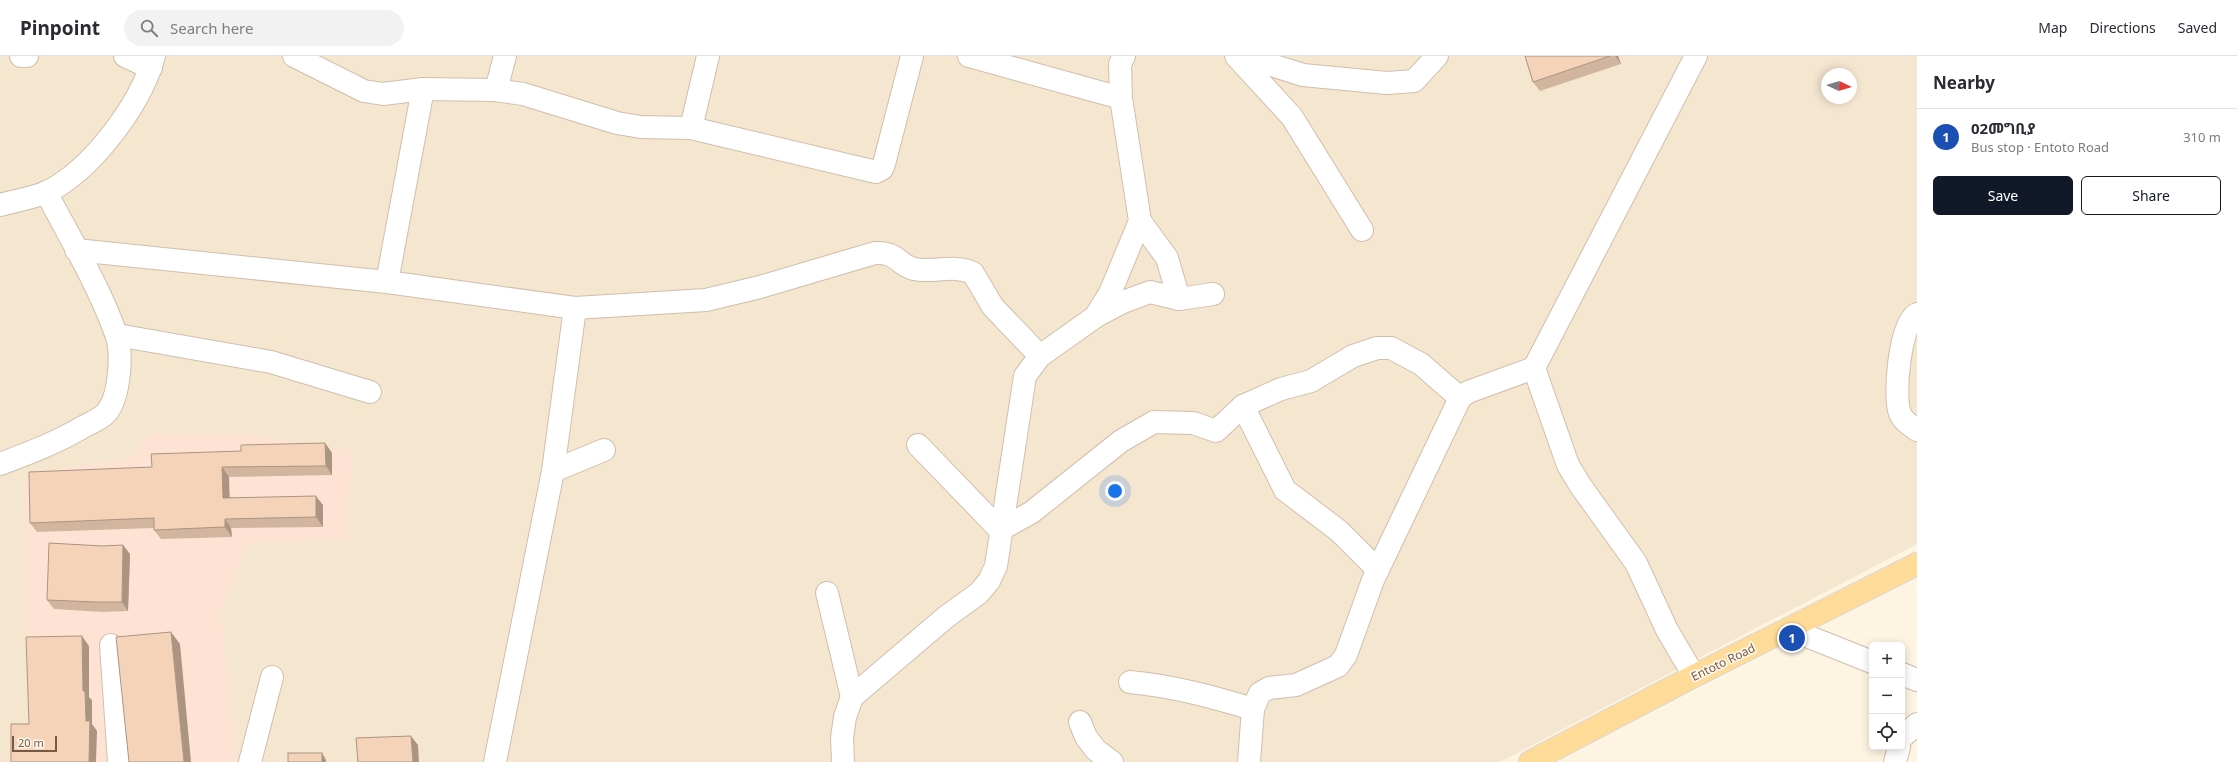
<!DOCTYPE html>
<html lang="en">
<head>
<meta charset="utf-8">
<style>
  body { margin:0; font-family:"Noto Sans","Noto Sans Ethiopic",sans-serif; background:#f2f2f3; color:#2b2b33 }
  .controls { position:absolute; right:12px; bottom:12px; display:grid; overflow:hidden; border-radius:6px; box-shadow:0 2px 10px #0003 }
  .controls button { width:36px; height:36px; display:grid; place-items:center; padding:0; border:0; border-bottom:1px solid #e1e1e2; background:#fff; color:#2b2b33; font:20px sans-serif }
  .compass { position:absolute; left:1821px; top:12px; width:36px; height:36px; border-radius:50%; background:#fff; box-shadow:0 2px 10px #0003; rotate:94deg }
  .scale { position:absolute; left:12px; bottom:10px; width:45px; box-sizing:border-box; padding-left:4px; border:2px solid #765a48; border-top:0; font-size:11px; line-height:14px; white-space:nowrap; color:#765a48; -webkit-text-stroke:3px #fff7e9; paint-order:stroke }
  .you { position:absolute; left:1115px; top:435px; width:14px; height:14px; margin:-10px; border:3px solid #fff; border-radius:50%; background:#1a73e8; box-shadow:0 0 0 6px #1a73e833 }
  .badge { display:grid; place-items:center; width:26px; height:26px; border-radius:50%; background:#111827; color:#fff; font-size:13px; font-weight:700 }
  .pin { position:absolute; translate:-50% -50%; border:2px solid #fff; box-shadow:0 1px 4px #0006 }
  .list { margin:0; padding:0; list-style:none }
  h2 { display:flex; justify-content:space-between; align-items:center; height:52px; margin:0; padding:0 16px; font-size:17px }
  h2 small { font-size:13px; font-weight:400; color:#7c7c81 }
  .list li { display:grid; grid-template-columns:26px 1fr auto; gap:12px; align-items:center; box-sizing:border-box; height:56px; padding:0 16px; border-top:1px solid #e1e1e2 }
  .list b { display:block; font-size:15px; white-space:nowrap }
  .list p { margin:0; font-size:13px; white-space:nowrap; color:#7c7c81 }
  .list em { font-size:13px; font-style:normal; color:#7c7c81 }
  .actions { display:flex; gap:8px; padding:12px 16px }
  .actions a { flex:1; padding:9px 0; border:1px solid #111827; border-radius:6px; text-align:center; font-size:14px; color:#111827 }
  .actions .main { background:#111827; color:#fff }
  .icon { flex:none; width:22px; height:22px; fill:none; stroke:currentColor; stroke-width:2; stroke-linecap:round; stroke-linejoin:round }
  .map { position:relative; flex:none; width:1917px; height:706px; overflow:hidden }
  header { display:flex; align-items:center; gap:24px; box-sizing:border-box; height:56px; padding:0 20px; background:#fff; border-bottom:1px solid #e1e1e2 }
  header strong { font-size:19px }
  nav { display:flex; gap:22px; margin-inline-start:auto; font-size:14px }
  .search { width:280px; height:36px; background:#f2f2f3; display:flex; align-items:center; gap:10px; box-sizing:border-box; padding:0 14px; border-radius:22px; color:#7c7c81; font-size:15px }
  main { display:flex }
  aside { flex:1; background:#fff }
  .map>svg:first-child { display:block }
</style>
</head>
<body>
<header>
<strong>Pinpoint</strong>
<div class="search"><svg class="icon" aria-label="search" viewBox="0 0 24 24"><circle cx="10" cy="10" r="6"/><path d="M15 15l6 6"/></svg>Search here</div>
<nav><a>Map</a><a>Directions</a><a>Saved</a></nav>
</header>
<main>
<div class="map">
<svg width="1917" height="706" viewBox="0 0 1917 706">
  <rect width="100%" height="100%" fill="#fdf4e2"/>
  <path fill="#f5e6d0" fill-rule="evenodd" d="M0,0H1917V488L1500,706H0ZM1827,18H1851V42H1827Z"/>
  <path fill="#fee3d5" d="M148,378H243L351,394L347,482L247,487L220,557L237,706H9V673L29,667L24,428L34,417L132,403Z"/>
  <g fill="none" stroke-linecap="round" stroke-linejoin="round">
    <g stroke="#d1beac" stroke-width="24">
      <g id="minor">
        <path d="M21,0H27"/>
        <path d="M125,0L151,12"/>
        <path d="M294,0L364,35L383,38L423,33L496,34L523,38L617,67L641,71L691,72L876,116L882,113L884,108L912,0"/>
        <path d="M969,0L1121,42"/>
        <path d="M1236,0L1292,61L1362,174"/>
        <path d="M1243,0L1303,19L1387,27L1414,25L1437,0"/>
        <path d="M496,34L505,0"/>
        <path d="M691,72L708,0"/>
        <path d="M0,149C15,145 33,142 47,136C92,114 141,48 154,0"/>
        <path d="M1140,165L1167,202L1179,243"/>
        <path d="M76,194L387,226L575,252L706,244L760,231L875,197C898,196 898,209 914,213C933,217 954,208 973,217L993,251L1040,300"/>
        <path d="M387,226L423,33"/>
        <path d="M1917,258C1900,266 1893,341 1900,357C1902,364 1911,370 1917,374"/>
        <path d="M1096,260L1123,246L1150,236L1179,243L1213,238"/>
        <path d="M117,279L271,306L370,336"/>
        <path d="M1243,350L1285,434L1339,475L1378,514"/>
        <path d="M918,389L1000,474L1032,456L1121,385L1154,366L1193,367L1216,375L1243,350L1281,333L1311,325L1353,300L1377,292H1391L1421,308L1460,342"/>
        <path d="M0,408C29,397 56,387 83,371C90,367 98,364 104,359C120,345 123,297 116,278C99,230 70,182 46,136"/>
        <path d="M553,415L604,394"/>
        <path d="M827,537L852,641"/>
        <path d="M1789,573L1872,606"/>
        <path d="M111,589L119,706"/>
        <path d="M1902,618L1917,624"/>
        <path d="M1694,620L1667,574L1636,507L1580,429L1568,409L1534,312L1696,0"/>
        <path d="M1130,626C1173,630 1213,641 1253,653"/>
        <path d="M1080,666L1086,681L1096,694L1112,706"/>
        <path d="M1902,681L1917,668"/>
        <path d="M250,706L272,621"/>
        <path d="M495,706L553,415L575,252"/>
        <path d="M843,706L842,682L845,661L852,641L946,561L979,537L989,525L996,510L1025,320L1040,300L1095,261L1110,237L1140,165L1121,42L1120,8L1124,0"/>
        <path d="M1249,706L1253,653L1260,637L1269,632L1296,629L1338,610L1346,599L1373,524L1460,342L1468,336L1534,312"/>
        <path d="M1895,706L1899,691"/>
      </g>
    </g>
    <g stroke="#ded7d3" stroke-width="24">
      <path id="major" d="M1530,706L1694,620L1917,508"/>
    </g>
    <use href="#minor" stroke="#fff" stroke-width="22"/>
    <use href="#major" stroke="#fedc98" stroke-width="22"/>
  </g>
  <g fill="#d2b59f">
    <path d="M1525,0H1618L1621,8L1540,35L1533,26Z"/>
    <path d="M325,387L332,397V419L229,421V441L323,449V471L231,472L232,481L161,483L154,474V472L37,476L30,467L152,411L241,395Z"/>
    <path d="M130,498L128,555L103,556L54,553L47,544Z"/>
  </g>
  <g fill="#ab9482">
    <path d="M1615,0H1618L1621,8Z"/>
    <path d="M325,387L332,397V419L326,410Z"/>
    <path d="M222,411L229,421L230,451L223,442Z"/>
    <path d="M316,440L323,449V471L316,461Z"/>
    <path d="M225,463L231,472L232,481L225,471Z"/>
    <path d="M123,489L130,498L128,555L122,546Z"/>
    <path d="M171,576L180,588L191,706H184Z"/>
    <path d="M82,580L89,590V641L92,644V668L97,675L96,706H89L83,635Z"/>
    <path d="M411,680L418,689L419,706H413Z"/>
    <path d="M322,697L326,704V706H322Z"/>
  </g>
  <g fill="#f4d3b9" stroke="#ab9482">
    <path d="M1525,0H1610L1533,26Z"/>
    <path d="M325,387L326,410L222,411L223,442L316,440V461L225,463V471L154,474V462L30,467L29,416L152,411L151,398L241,395V389Z"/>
    <path d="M49,487L102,490L123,489L122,546H96L47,544Z"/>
    <path d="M171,576L184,706H129L116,581Z"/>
    <path d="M82,580L83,635H85L86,665H90L89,706H11V668H29L26,581Z"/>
    <path d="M411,680L413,706H358L356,682Z"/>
    <rect x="288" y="697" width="34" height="9"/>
  </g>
  <g text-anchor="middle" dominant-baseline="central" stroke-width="3.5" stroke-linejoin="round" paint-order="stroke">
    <g font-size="12" fill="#765a48" stroke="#fff7e9">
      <text transform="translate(1723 606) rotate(-26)">Entoto Road</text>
    </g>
  </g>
</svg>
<div class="controls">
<button>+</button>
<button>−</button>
<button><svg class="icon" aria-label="locate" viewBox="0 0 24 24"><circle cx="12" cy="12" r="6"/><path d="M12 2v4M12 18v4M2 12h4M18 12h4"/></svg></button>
</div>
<svg class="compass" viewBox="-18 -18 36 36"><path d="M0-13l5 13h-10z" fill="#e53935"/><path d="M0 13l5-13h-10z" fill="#7c7c81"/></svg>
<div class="scale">20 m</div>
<div class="you"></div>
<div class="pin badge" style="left:1792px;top:582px;background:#1a4fb4">1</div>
</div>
<aside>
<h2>Nearby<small></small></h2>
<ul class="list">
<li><span class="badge" style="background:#1a4fb4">1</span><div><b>02መግቢያ</b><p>Bus stop · Entoto Road</p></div><em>310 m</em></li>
</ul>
<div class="actions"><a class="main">Save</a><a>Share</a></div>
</aside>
</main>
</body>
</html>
